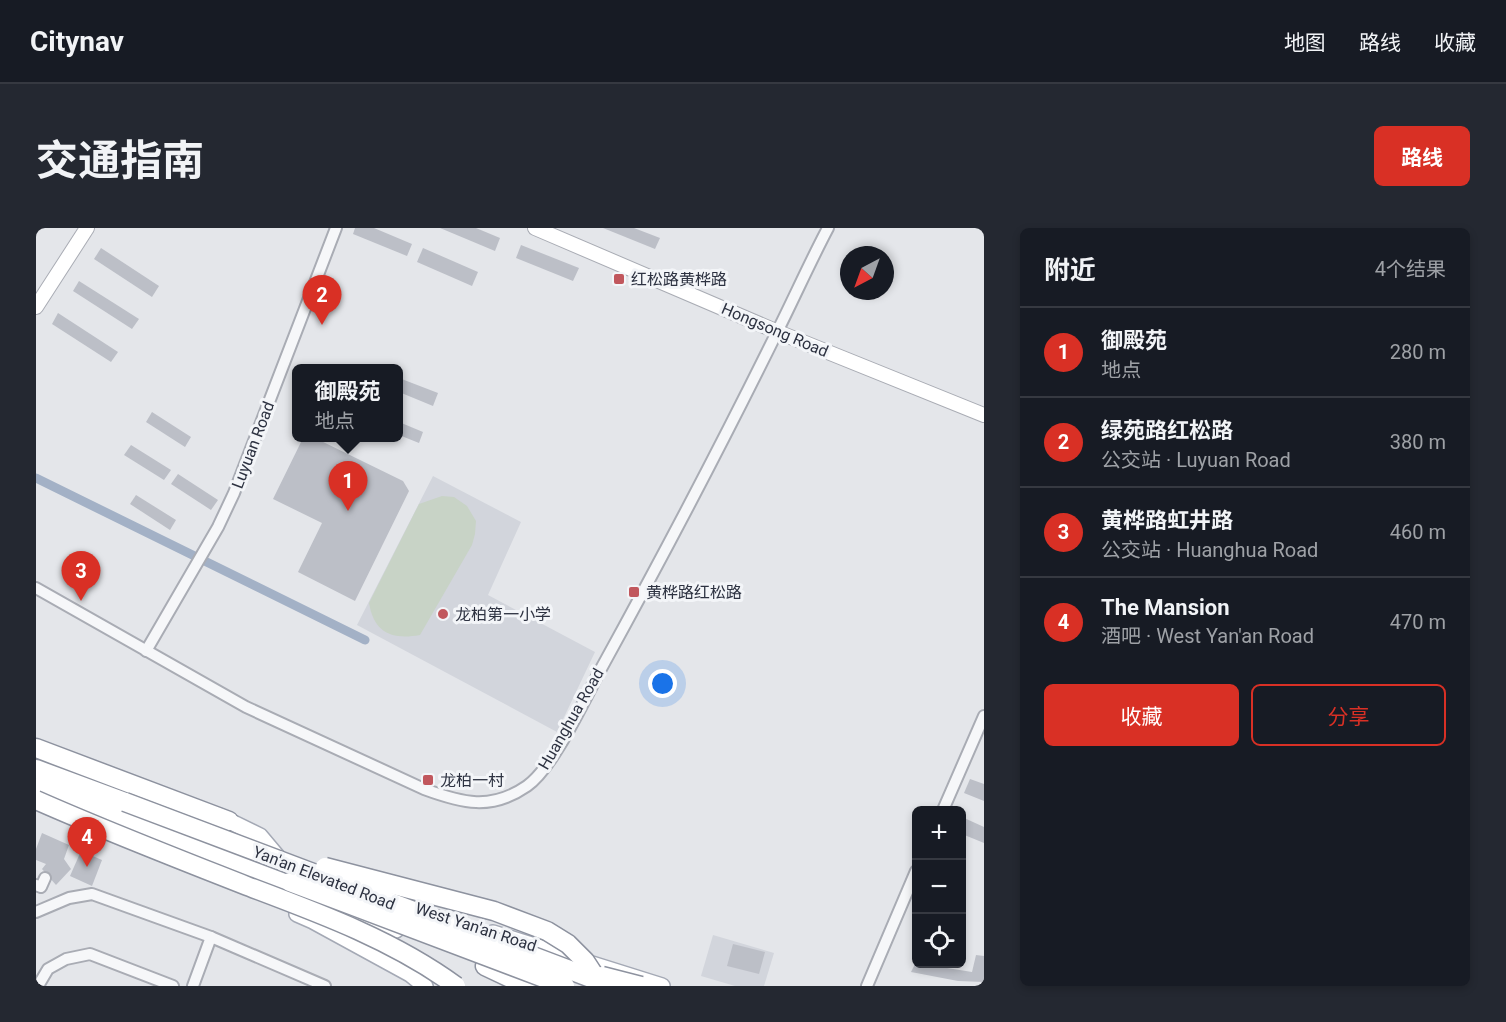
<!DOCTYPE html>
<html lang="zh">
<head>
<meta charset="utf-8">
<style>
  body { margin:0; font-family:Roboto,"Noto Sans SC",sans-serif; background:#242831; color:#f1f3f6 }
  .controls { position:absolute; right:18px; bottom:18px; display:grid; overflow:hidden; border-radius:9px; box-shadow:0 3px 9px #0003 }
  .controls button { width:54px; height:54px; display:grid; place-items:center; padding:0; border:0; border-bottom:2px solid #363941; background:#171b24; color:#f1f3f6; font:30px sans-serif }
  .compass { position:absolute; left:804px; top:18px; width:54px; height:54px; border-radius:50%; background:#171b24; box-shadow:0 3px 9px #0003; rotate:221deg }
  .you { position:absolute; left:627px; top:456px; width:21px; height:21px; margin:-15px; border:4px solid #fff; border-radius:50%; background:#1a73e8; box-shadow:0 0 0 9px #1a73e833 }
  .badge { display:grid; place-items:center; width:39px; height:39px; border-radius:50%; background:#d93025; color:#fff; font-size:20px; font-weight:700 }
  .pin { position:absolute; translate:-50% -50px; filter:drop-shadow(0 2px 3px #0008) }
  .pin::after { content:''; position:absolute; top:32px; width:21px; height:18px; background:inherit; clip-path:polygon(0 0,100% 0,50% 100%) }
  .popup { position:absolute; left:256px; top:136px; width:111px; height:78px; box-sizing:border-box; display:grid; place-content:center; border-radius:9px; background:#171b24; filter:drop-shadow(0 2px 4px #0005); font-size:20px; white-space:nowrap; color:#9ea1a6 }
  .popup b { font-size:22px; color:#f1f3f6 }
  .popup::after { content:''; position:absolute; left:50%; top:100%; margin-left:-12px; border:12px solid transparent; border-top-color:#171b24 }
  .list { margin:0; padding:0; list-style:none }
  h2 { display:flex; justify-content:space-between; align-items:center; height:78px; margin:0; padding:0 24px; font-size:26px }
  h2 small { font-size:20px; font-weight:400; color:#9ea1a6 }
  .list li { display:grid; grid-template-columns:39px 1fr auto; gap:18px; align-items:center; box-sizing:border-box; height:90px; padding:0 24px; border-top:2px solid #363941 }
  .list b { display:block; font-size:22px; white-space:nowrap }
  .list p { margin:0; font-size:20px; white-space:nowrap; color:#9ea1a6 }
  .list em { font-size:20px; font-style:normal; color:#9ea1a6 }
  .actions { display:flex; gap:12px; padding:18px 24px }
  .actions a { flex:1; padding:14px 0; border:2px solid #d93025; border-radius:9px; text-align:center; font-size:21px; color:#d93025 }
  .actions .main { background:#d93025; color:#fff }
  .icon { flex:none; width:33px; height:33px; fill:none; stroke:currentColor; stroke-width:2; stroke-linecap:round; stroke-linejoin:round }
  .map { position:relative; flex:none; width:948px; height:758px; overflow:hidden; border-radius:9px }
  header { display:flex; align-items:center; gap:36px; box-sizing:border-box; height:84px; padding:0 30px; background:#171b24; border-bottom:2px solid #363941 }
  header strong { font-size:28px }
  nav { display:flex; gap:33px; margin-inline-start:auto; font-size:21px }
  .intro { display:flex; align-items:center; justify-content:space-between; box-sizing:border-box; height:144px; padding:0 36px }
  h1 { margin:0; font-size:42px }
  .button { padding:15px 27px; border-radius:9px; background:#d93025; color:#fff; font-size:21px; font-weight:700 }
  main { display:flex; gap:36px; padding:0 36px }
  aside { flex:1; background:#171b24; border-radius:9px; box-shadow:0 3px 9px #0003 }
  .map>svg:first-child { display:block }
</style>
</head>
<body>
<header>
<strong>Citynav</strong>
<nav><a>地图</a><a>路线</a><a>收藏</a></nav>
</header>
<div class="intro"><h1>交通指南</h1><a class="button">路线</a></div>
<main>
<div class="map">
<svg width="948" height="758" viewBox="0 0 948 758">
  <rect width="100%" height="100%" fill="#e4e6ea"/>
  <g fill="#d2d5dc">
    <path d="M397,248L485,294L452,367L559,424L521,504L321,397Z"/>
    <path d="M677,707L738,725L728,758H699L665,748Z"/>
  </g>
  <path fill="#c8d3c6" d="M406,268L418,269L431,278L440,293L439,306L436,317L384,407C356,412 338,405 333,375L383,276Z"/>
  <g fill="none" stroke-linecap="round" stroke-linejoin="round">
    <path stroke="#a3b1c6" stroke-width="9" d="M0,250L329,412"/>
  </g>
  <g fill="#bcbfc7">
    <path d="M319,0H338L376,16L371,28L317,6Z"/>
    <path d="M404,0H440L464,10L459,23Z"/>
    <path d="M567,0H598L624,10L619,21Z"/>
    <path d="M485,17L543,40L537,53L480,30Z"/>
    <path d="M65,20L123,58L116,69L58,31Z"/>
    <path d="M387,20L442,44L436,58L381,34Z"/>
    <path d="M43,53L103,91L96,101L37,63Z"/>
    <path d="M22,85L82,124L75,134L16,96Z"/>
    <path d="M363,150L402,165L397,178L363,164Z"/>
    <path d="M116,184L155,209L149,219L110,194Z"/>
    <path d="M363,194L387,204L383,215L363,207Z"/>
    <path d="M267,210H279L367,253L373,263L319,373L262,344L286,295L237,271Z"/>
    <path d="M95,217L135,242L128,252L88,227Z"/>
    <path d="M142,246L182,272L175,282L135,256Z"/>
    <path d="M100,267L140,292L134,302L94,276Z"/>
    <path d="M934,551L948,556V573L928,565Z"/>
    <path d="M926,589L948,599V615L926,606Z"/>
    <path d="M6,605L33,617L28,631L35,641L20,657L6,641L10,636L0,632V621Z"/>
    <path d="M45,623L66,632L56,658L34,648Z"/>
    <path d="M697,716L729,724L723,746L691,738Z"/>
    <path d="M940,727L948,728V754L922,753L875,744L879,736L892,738V736H912L911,740L936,744Z"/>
  </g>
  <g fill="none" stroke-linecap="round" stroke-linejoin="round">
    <g stroke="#a9acb4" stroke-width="14">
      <g id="street">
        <path d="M0,360L210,479L388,561C426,575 455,583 491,558C518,539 549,470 566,439C627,328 686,216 742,102C759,68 774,34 792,0"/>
        <path d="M110,423L182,299L198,265L300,0"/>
        <path d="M907,582L948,488"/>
        <path d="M0,657L5,659L9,650"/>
        <path d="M0,684L33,670L56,666L175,709L289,758"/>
        <path d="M2,758L12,741L30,731L54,726L137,758"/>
        <path d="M157,758L175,709"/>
        <path d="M831,758L880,643"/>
      </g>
    </g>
    <g stroke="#a9acb4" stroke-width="16">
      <g id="secondary">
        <path d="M499,0L742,104L948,187"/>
        <path d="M0,79L51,0"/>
      </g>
    </g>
    <g stroke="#a4a9b5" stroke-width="18">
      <g id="primary">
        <path d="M183,588L224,608L245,633L250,635"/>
        <path d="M288,680L360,702"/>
        <path d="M261,686L277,693L374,746L389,758"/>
        <path d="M457,705L626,758"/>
      </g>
    </g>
    <g stroke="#8d929f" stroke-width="21">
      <g id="highway">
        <path d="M0,520L193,593"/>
        <path d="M0,541L89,574"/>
        <path d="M0,559L254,654"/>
        <path d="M449,738L491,758"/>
      </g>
    </g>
    <use href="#street" stroke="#f6f7f9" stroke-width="10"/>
    <use href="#secondary" stroke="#fff" stroke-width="14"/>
    <use href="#primary" stroke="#fff" stroke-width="15"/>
    <use href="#highway" stroke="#fff" stroke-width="18"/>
    <g stroke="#8d929f" stroke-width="21" stroke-linecap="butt">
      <g id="highway-bridge">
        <path d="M0,572C70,603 140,630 211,658C283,685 357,712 420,758"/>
        <path d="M89,574L576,758"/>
        <path d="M289,639L458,683L511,703L532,716L549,733L564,756"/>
        <path d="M254,654L529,758"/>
        <path d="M566,748L605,758"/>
      </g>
    </g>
    <use href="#highway-bridge" stroke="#fff" stroke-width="18"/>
  </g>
  <g fill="#c1575d" stroke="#f3f5f8" stroke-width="2">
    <rect x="577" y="45" width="12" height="12" rx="3"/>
    <rect x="592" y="358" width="12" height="12" rx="3"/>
    <circle cx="407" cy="386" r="6"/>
    <rect x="386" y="546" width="12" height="12" rx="3"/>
  </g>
  <g text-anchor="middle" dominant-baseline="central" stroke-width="6" stroke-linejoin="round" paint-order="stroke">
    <g font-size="16" fill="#2d3241" stroke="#f3f5f8" text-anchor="start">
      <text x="595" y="51">红松路黄桦路</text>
      <text x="610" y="364">黄桦路红松路</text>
      <text x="419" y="386">龙柏第一小学</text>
      <text x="404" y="552">龙柏一村</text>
    </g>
    <g font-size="16" fill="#2d3241" stroke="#f3f5f8">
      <text transform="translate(739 102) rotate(23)">Hongsong Road</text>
      <text transform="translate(217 217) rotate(-69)">Luyuan Road</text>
      <text transform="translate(535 491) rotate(-60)">Huanghua Road</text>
      <text transform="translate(288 650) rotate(21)">Yan'an Elevated Road</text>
      <text transform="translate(440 699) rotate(18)">West Yan'an Road</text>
    </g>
  </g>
</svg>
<div class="controls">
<button>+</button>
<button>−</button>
<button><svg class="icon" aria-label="locate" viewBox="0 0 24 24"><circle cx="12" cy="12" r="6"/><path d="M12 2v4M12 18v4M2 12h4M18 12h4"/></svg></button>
</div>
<svg class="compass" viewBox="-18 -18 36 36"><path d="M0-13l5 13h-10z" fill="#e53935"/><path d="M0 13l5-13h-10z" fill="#9ea1a6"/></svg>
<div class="you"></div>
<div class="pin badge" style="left:312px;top:283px">1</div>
<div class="popup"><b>御殿苑</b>地点</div>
<div class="pin badge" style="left:286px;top:97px">2</div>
<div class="pin badge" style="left:45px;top:373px">3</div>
<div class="pin badge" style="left:51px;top:639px">4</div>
</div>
<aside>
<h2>附近<small>4个结果</small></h2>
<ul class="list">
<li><span class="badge">1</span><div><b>御殿苑</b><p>地点</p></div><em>280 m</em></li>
<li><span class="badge">2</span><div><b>绿苑路红松路</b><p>公交站 · Luyuan Road</p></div><em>380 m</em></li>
<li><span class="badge">3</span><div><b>黄桦路虹井路</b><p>公交站 · Huanghua Road</p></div><em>460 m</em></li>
<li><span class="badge">4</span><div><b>The Mansion</b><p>酒吧 · West Yan'an Road</p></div><em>470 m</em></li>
</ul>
<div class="actions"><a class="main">收藏</a><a>分享</a></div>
</aside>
</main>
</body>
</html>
